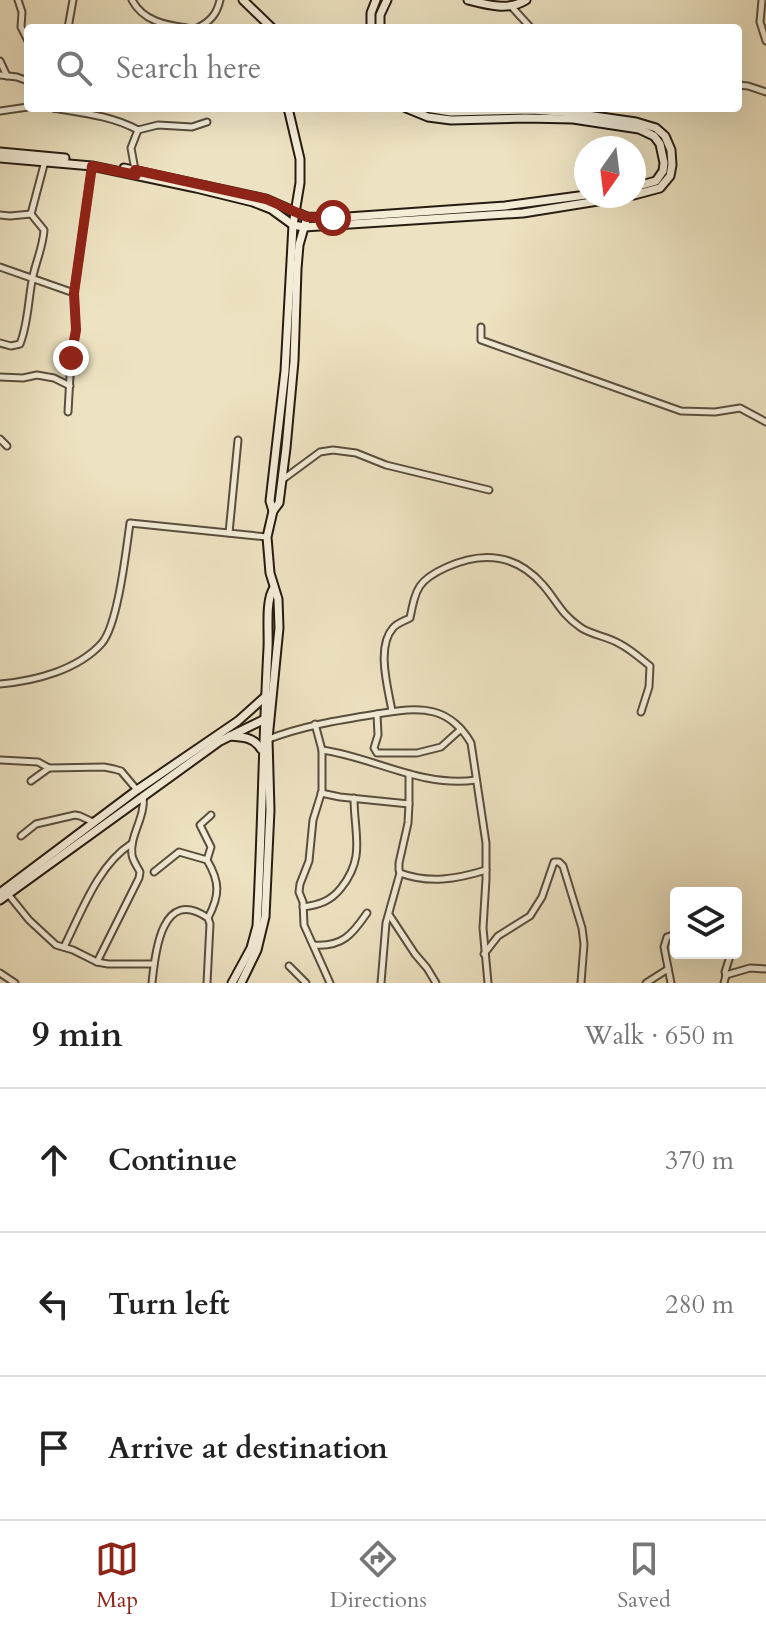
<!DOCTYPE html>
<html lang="en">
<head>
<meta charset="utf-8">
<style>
  body { margin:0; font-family:Cardo,serif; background:#f6f6f6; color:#222 }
  .controls { position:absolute; right:24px; bottom:24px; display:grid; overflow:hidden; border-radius:8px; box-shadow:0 8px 32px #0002 }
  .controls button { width:72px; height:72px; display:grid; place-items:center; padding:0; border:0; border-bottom:2px solid #e0e0e0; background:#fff; color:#222; font:40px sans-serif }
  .compass { position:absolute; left:574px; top:136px; width:72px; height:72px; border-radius:50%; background:#fff; box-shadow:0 8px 32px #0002; rotate:194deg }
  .stop { position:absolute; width:24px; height:24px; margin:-18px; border:6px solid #8f2418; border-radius:50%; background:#fff }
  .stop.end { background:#8f2418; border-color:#fff; box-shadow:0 2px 8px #0008 }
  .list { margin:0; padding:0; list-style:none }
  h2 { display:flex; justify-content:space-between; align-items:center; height:104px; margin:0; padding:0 32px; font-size:34px }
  h2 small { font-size:26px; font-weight:400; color:#767676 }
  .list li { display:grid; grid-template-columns:52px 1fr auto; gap:24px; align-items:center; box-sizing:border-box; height:144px; padding:0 32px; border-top:2px solid #e0e0e0 }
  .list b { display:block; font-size:30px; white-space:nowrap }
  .list em { font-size:26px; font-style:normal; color:#767676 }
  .icon { flex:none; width:44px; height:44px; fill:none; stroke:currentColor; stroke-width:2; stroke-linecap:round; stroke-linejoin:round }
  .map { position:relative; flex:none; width:766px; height:983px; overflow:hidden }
  .search { position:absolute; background:#fff; box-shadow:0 8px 32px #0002; left:24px; right:24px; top:24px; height:88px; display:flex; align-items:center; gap:20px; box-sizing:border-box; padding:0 28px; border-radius:8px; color:#767676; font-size:30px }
  .sheet { height:536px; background:#fff }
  nav { display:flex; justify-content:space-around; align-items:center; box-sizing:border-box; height:112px; border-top:2px solid #e0e0e0; background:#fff; font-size:22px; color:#767676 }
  nav a { display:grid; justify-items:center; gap:4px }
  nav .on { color:#8f2418 }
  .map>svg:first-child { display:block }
</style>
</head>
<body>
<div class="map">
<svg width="766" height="983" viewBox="0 0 766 983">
  <rect width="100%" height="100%" fill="#ede2c1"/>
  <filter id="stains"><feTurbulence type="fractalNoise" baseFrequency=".0025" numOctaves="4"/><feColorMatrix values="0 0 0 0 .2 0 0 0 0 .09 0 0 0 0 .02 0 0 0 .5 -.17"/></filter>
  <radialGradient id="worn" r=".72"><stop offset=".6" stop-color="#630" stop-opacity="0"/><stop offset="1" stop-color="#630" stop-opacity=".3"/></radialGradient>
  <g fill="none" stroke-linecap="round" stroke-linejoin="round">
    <g stroke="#594e3d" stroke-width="9">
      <g id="street">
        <path d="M18,0L22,12L21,27L28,41"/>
        <path d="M132,0C143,21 165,25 187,28"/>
        <path d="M762,0L760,22L766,41"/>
        <path d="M511,6L531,28"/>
        <path d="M68,28L73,0"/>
        <path d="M197,28C210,22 217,14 220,0"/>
        <path d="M0,61L7,76"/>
        <path d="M0,75L17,77L28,81"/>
        <path d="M738,85L748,86L766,92"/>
        <path d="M53,108C83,113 112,116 138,130"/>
        <path d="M0,111L28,107"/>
        <path d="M135,170L131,148L138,130L158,125L192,127L207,122"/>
        <path d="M0,215L10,216L31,214"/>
        <path d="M0,267L74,293"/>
        <path d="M481,327V340L681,411L715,412L740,408L766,422"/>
        <path d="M0,343L11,346L20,344C28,324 28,302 32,281C35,263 43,248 44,230L31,214L45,161"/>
        <path d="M0,377L23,378L37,375L54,378L70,386"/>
        <path d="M68,412L71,358L76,330L74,293L92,166"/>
        <path d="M0,439L7,446"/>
        <path d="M282,480L320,452L333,450L356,453L386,465L489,490"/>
        <path d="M229,533L238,440"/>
        <path d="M0,684C35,681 78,670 102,643C118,624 126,551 130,523L267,537"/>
        <path d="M392,711C388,688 376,647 393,628C397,623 404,621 410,618C416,588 418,580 447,567C483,551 516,554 543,585C557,601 561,614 580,627C591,635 607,636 620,644C630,649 640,658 650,666L649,687L641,712"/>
        <path d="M377,714L378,735L374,748L377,753H417L441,747L461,729"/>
        <path d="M315,724L322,750V791L313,820L309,861L300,884L299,892L303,902L304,925L330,983"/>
        <path d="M266,740C302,726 339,720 377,714C395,711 416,707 434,712C450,716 463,729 471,743L486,843V879L483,928L488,983"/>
        <path d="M322,750C373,757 422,788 476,780"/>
        <path d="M1,760L38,762L49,768L104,767L114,769L121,771L137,790"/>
        <path d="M31,781L49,768"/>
        <path d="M321,793L340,797L409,804V774"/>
        <path d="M409,804L408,823L399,863V870L400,873C429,884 457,879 486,870"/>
        <path d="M21,836L36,824L75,815L80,816L93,822"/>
        <path d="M207,860L211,847L200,825L211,815"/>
        <path d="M154,872L179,852L207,860C220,882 220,895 208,918"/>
        <path d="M8,894L29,920L56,945L73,950L97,962L108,964H154"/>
        <path d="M303,907C319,905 331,901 341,888C366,857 354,834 354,798"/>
        <path d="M390,916L415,954L427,968L436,983"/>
        <path d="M314,945C342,947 352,935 367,913"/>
        <path d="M64,947C81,913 98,865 131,844"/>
        <path d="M731,953L725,972L726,975L750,968L766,969"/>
        <path d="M484,954L498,936L530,916L542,897L554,862H559L563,866L582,928L584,944L581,983"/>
        <path d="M97,962L139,878L140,872C137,866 133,861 132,855C129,836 146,817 143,796"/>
        <path d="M289,966L306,983"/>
        <path d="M0,973L15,983"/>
        <path d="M152,983C155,952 162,886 208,918L210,924L207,983"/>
        <path d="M381,983L386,923L400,873"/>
        <path d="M646,983L668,969"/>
        <path d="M671,983L664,947L667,937L676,934"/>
        <path d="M724,983L726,975"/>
      </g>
    </g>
    <g stroke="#281c11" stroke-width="11">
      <g id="secondary">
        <path d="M243,0L272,28"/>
        <path d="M468,0C487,5 509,11 526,0"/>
        <path d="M371,28V13L376,0"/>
        <path d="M380,28V15L387,0"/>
        <path d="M406,108L428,117L451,120L525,118L573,119L639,129L654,136L660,144L664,163L663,171L656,181L634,187"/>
        <path d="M426,108L451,112L532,110L573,113L636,122L656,128L665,136L671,150L672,165L670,176L660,188L634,195"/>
        <path d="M0,152L65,158"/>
        <path d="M0,158L92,166L196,188L253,202L271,209L293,225L304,227L523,213L629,196"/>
        <path d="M124,168L266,199L307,217L333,218L505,206L586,195"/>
        <path d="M273,511L270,501L285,371L293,225L300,183V159L288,108"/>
        <path d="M230,736C243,737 254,737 261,749"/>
        <path d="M0,893L137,790L238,721L267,695"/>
        <path d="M0,900L220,741L265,719"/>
        <path d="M232,983L251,948L257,926C262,833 263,741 268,648C269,633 265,599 274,588"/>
        <path d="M241,983L257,950L265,917L270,810L268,739L279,628L278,599L270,573L267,537L273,511L279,503L286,448L294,361L297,269L299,245L307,217"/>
      </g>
    </g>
    <use href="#street" stroke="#f3ecd7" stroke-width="5"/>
    <use href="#secondary" stroke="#f3ecd7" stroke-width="7"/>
  </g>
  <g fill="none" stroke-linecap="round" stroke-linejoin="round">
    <path stroke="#8f2418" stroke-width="10" d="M71,358L76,330L74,293L92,166L136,175L135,170L266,199L307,217L333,218"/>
  </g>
  <rect width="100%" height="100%" filter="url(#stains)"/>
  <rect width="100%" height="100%" fill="url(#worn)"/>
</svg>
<div class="controls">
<button><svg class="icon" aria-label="layers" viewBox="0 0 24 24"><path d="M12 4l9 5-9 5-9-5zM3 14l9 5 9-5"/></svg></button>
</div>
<svg class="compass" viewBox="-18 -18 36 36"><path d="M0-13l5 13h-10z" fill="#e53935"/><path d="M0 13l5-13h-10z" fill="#767676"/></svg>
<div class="stop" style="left:333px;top:218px"></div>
<div class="stop end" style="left:71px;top:358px"></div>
<div class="search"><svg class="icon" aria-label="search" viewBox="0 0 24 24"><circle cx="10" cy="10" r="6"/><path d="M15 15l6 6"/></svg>Search here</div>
</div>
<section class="sheet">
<h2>9 min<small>Walk · 650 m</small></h2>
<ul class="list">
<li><svg class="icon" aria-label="ahead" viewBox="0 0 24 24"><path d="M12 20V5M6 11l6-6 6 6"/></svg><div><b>Continue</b></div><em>370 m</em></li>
<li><svg class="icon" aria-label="left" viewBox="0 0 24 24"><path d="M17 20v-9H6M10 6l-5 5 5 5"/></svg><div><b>Turn left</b></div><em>280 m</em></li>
<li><svg class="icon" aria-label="arrive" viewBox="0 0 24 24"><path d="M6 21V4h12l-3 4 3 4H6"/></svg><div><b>Arrive at destination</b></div></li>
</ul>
</section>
<nav>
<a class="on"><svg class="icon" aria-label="map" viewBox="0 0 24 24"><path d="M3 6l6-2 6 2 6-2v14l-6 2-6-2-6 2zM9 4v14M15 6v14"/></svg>Map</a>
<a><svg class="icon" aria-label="directions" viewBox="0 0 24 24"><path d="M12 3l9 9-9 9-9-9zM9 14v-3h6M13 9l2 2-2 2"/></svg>Directions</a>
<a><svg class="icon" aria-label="saved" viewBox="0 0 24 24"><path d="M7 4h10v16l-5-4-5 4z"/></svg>Saved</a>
</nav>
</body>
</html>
